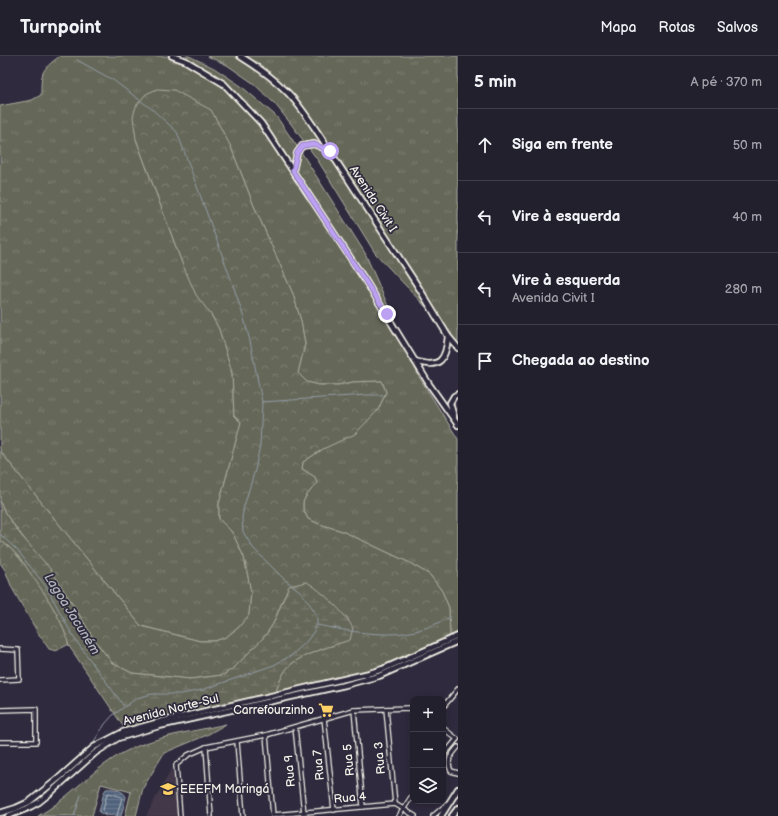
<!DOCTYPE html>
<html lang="pt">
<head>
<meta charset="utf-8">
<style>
  body { margin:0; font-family:"Balsamiq Sans",sans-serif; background:#2b2836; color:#f1f3f6 }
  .controls { position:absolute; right:12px; bottom:12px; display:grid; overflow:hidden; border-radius:8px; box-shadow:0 2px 10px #0003 }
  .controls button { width:36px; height:36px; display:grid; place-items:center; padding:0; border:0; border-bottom:1px solid #403e4a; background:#23202e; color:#f1f3f6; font:20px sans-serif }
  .stop { position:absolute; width:12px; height:12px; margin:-9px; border:3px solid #bca0f2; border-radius:50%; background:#fff }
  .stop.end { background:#bca0f2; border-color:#fff; box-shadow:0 1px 4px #0008 }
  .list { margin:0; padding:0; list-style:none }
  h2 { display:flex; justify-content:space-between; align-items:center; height:52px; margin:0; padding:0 16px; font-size:17px }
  h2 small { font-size:13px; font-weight:400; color:#a3a3aa }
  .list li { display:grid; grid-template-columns:26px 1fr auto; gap:12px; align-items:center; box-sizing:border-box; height:72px; padding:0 16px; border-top:1px solid #403e4a }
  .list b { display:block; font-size:15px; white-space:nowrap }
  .list p { margin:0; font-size:13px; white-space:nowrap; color:#a3a3aa }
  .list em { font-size:13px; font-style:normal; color:#a3a3aa }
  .icon { flex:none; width:22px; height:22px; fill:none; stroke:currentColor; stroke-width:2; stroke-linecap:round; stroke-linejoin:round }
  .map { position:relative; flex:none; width:458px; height:760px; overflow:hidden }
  header { display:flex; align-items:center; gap:24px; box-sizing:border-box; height:56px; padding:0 20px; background:#23202e; border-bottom:1px solid #403e4a }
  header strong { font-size:19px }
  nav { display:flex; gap:22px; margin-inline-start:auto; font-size:14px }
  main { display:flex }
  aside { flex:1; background:#23202e }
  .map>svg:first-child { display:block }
</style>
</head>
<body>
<header>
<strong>Turnpoint</strong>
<nav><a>Mapa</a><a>Rotas</a><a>Salvos</a></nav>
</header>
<main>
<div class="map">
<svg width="458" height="760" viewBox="0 0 458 760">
  <defs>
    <pattern id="grass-tufts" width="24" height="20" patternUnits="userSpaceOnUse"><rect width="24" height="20" fill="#656759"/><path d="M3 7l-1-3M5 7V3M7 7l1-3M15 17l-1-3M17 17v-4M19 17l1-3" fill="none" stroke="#7c7d71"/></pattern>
    <pattern id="forest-crowns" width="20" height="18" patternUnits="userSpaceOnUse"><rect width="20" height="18" fill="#656759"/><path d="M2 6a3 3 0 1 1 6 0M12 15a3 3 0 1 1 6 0" fill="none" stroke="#7c7d71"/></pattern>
    <pattern id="wetland-marsh" width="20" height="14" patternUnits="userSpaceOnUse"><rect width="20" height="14" fill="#656759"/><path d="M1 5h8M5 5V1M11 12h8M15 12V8" fill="none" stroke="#7c7d71"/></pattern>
    <pattern id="water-rules" width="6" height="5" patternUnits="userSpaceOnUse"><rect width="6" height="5" fill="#51637c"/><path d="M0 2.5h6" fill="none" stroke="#6b7a8f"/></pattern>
  </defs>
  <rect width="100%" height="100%" fill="#2f2a3d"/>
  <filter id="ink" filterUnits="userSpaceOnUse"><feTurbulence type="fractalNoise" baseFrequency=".025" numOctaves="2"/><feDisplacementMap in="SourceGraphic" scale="8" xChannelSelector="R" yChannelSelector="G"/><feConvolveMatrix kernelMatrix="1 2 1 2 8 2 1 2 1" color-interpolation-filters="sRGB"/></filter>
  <g filter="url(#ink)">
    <path fill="#423748" d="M171,713L174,722L178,760H146Z"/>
    <g fill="url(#grass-tufts)" stroke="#acaca0">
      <path d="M60,0H189L214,12L241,30L276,60L303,99L365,197L418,319L458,383V578L450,581L449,552L442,535L430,519L408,506L342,475L319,468L308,463L303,453V446L306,440L317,427L315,421L302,413L303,406L323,393L378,354L386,336L382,325L353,326L338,329H319L307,326L298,317L305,288L301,265L293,238L254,150L230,89L136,83L182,207L219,273L232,316L234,360L241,366L219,448V463L232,476L244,501L251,536L249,559L238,572L226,581L215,585H200L141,570L0,395V50L32,44L41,39C41,16 41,14 60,0Z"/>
      <path d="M207,0H458V289L437,263L375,197L317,103L291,68L275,48L253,27L227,9Z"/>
    </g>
    <g fill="url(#forest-crowns)" stroke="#acaca0">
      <path d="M157,33L174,34L211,54L230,89L254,150L293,238L301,265L305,288L298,317L307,326L319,329H338L353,326L382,325L386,336L378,354L355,378L323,393L303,406L302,413L315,421L317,427L306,440L303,446V453L308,463L319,468L342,475L408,506L430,519L442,535L449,552L450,581L393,606L352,619L275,637C279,628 282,617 289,610C300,599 334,589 349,584L348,562L341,557L284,541L273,568L265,580L234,612L223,619L190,623L132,617L112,607L94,583L71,545L5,457L0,445V395L141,570L200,585H215L226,581L238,572L249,559L251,536L244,501L232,476L219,463V448L241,366L234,360L232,316L219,273L212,260L196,239L182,207L136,83L133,61L136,50L146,38Z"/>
      <path d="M0,484C16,496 22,505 33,520C48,542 62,562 69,588L56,595L49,593L38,577L12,532L5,514L0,507Z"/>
      <path d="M226,668L207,679L164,697L143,732L136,760H125L131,736L101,728L92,760H38C65,745 85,721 111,704C145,681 187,677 226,668Z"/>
    </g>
    <path fill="url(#wetland-marsh)" stroke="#acaca0" d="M0,445L5,457L20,478L52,515L94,583L112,607L132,617L190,623L223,619L234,612L265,580L273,568L289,530L307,526C322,535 345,557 353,572L350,584C334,589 300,599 289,610C282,617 279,628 275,637L182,658L125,673L69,590C62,563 49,544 33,521C22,505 17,496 0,484Z"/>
    <path fill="url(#water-rules)" stroke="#929ca7" d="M106,733C112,732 124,734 126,741L121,760C113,760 104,760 99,756L104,736Z"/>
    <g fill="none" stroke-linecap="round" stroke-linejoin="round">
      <path stroke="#b3b8bd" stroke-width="1" d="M105,760L103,754L107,738L109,737L122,741L117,760"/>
      <g stroke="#929ca7" stroke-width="1">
        <path d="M77,4L113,24L153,54L177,76L232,226L243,259L250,285L262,346L260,389L255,414L244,450L242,462L243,476L253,492L283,522L301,536L313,553L317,562V569L313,577L306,586L292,599L274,609L202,634L181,638H152L137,642L113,659L105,668L93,687"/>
        <path d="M262,346L366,339H383"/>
        <path d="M0,478L18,495L47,532L74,582L124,650"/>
        <path d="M317,569C348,575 387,583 419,574C430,571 440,566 451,561"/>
        <path d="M74,760L81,739"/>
      </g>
      <g stroke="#f4f1e8" stroke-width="6">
        <g id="street">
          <path d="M0,593L18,594L19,623L0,624"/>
          <path d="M443,651L458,633"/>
          <path d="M386,653L395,748"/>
          <path d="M0,654L36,653V686H0"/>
          <path d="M354,654L363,751"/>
          <path d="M324,662L334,754"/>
          <path d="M295,671L304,757"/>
          <path d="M443,672L457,683"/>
          <path d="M266,679L273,760"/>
          <path d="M237,686L243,760"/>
          <path d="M206,691L211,760"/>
          <path d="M458,691C451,699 446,705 451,715L458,717"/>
          <path d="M443,700L457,683"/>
          <path d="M273,759L395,748L415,760"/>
          <path d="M180,760L176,709L188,699L206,691L266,679L354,654L409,652L413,653"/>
          <path d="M399,760L413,738"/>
          <path d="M433,760L446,749"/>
        </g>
      </g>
      <g stroke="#f4f1e8" stroke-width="8">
        <g id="secondary">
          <path d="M172,0L186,5L224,28L261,67L365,224L429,328L458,369"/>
          <path d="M240,0C256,10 272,21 285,34C299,47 309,64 320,80L419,232L448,280L458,292"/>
          <path d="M293,115L297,97L302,90L314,88L328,94"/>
          <path d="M415,305C439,313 446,305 448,280"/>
          <path d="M454,361L450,347L454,340L458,338"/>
          <path d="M0,757L16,752L29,746L59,722L94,691L123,676L163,665L370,617L383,613L458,580"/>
          <path d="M8,760L28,752L39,746L49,738L95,697L118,682L159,670L345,629L379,620L458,585"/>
          <path d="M441,760L458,733"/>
          <path d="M452,760L458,752"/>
        </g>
      </g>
      <use href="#street" stroke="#2f2a3d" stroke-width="3.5"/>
      <use href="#secondary" stroke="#2f2a3d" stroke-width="4.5"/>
    </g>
  </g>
  <g fill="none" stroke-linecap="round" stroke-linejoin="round" filter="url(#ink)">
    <path stroke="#bca0f2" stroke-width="5" d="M330,95L314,88L302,90L297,97L293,115L387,258"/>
  </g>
  <defs>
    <g id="supermarket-bare" transform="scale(1.2)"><path d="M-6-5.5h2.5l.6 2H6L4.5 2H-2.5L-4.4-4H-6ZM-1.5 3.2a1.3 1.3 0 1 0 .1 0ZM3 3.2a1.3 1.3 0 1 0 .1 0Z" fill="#ffd166" stroke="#2f2a3d" stroke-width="2.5" paint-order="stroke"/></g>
    <g id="school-bare" transform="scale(1.2)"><path d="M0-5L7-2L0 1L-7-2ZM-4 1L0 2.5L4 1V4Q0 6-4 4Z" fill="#ffd166" stroke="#2f2a3d" stroke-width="2.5" paint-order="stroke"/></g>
  </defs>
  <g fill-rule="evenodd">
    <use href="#supermarket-bare" x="326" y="654"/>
    <use href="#school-bare" x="168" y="733"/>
  </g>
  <g text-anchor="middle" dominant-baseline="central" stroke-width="3.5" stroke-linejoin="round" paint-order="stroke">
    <g font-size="12" fill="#f4f1e8" stroke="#2f2a3d">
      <text transform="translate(373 143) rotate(57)">Avenida Civit I</text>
      <text transform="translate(171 654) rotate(-14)">Avenida Norte-Sul</text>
      <text transform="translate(380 702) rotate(-95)">Rua 3</text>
      <text transform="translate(349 704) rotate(-95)">Rua 5</text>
      <text transform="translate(319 709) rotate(-96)">Rua 7</text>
      <text transform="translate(290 715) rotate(-95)">Rua 9</text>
      <text transform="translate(350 742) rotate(-5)">Rua 4</text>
    </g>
    <g font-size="12" fill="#f4f1e8" stroke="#2f2a3d" text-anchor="end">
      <text x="314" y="654">Carrefourzinho</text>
      <text x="180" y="733" text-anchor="start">EEEFM Maringá</text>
    </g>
    <g font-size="13" font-style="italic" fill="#b3b8bd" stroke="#2f2a3d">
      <text transform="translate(72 558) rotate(58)">Lagoa Jacuném</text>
    </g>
  </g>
</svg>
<div class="controls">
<button>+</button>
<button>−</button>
<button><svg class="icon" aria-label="layers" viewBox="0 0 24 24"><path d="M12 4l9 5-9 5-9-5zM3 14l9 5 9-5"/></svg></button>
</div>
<div class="stop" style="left:330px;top:95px"></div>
<div class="stop end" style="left:387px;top:258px"></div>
</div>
<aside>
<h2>5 min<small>A pé · 370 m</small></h2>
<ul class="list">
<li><svg class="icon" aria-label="ahead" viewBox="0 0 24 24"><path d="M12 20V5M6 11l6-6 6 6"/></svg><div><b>Siga em frente</b></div><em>50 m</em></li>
<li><svg class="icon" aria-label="left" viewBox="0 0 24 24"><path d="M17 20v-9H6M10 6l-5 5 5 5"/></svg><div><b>Vire à esquerda</b></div><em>40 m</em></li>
<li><svg class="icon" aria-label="left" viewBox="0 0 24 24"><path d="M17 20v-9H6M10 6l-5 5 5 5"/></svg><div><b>Vire à esquerda</b><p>Avenida Civit I</p></div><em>280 m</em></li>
<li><svg class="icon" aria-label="arrive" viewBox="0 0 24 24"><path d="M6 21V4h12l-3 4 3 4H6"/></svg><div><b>Chegada ao destino</b></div></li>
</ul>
</aside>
</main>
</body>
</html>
